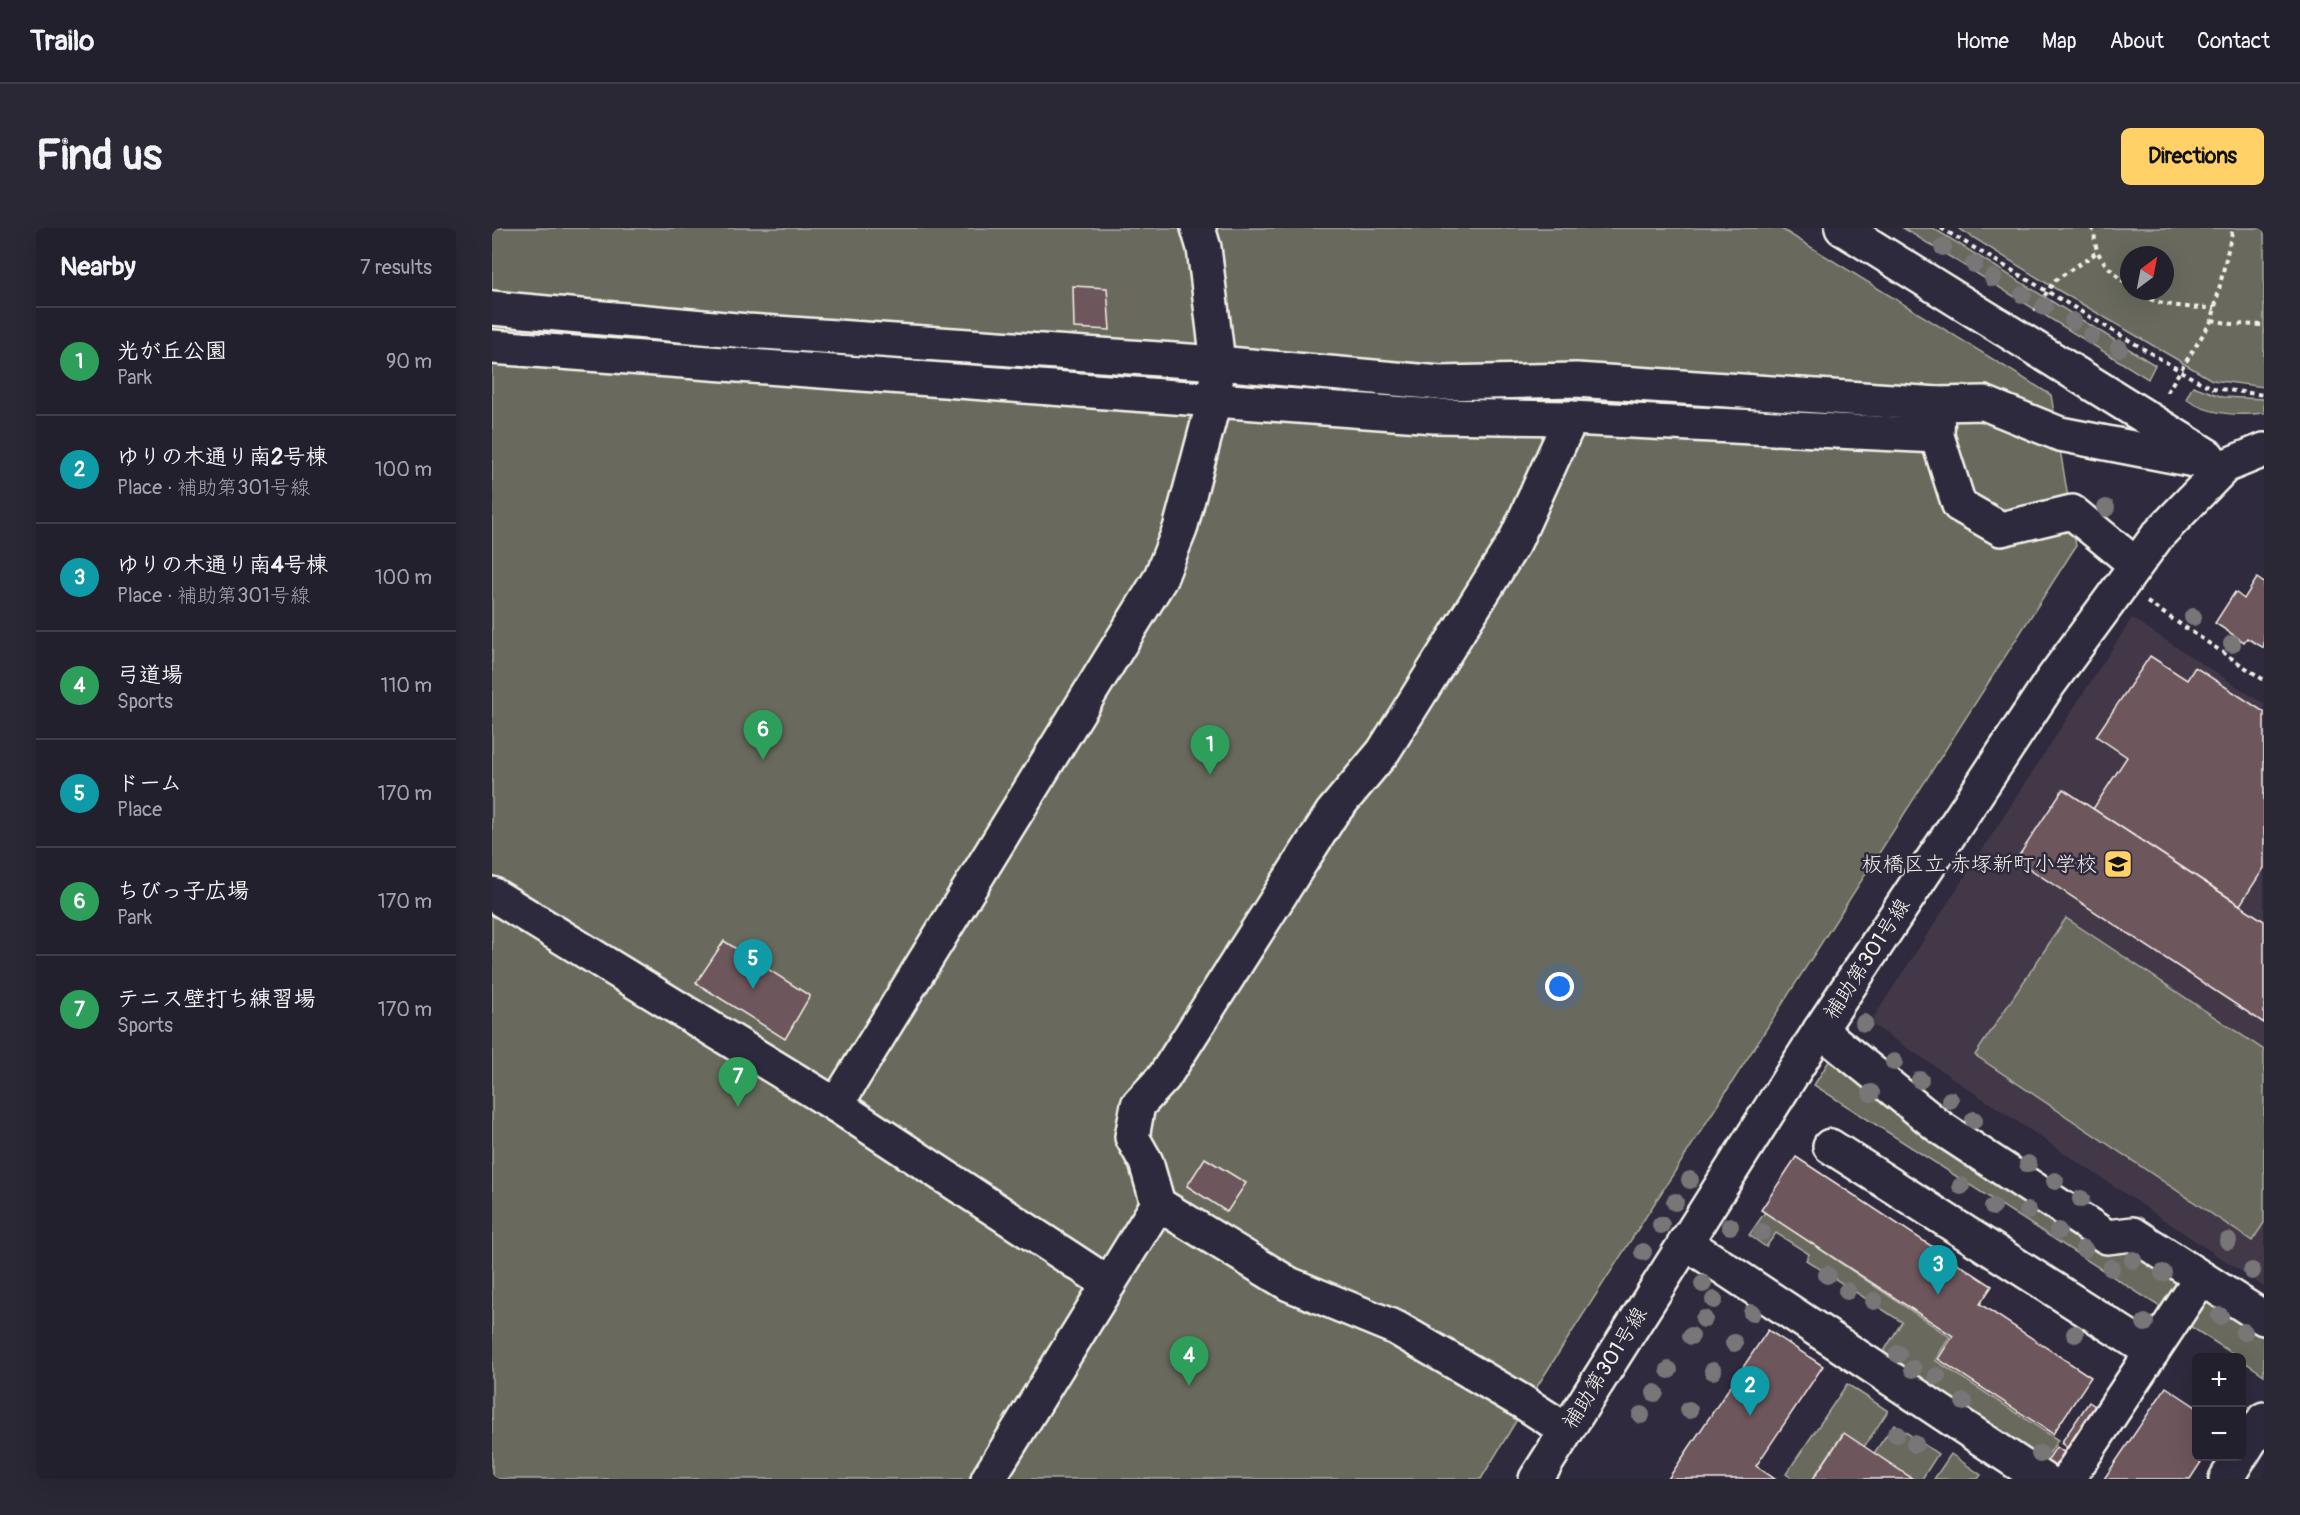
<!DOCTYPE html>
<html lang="en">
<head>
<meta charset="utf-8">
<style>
  body { margin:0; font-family:Pangolin,"Klee One",sans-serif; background:#2b2836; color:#f1f3f6 }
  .controls { position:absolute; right:18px; bottom:18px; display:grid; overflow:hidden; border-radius:9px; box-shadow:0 6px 24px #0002 }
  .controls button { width:54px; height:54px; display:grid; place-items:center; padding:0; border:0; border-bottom:2px solid #403e4a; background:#23202e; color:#f1f3f6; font:30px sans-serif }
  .compass { position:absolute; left:1628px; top:18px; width:54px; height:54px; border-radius:50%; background:#23202e; box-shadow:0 6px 24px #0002; rotate:32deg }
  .you { position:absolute; left:1068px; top:759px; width:21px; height:21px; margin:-15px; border:4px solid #fff; border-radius:50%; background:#1a73e8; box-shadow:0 0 0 9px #1a73e833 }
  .badge { display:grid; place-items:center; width:39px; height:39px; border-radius:50%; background:#ffd166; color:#fff; font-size:20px; font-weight:700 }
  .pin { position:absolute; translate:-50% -50px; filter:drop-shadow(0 2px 3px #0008) }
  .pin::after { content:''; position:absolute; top:32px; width:21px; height:18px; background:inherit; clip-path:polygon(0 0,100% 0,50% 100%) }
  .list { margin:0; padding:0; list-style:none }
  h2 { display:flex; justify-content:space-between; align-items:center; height:78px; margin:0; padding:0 24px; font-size:26px }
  h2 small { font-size:20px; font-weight:400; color:#a3a3aa }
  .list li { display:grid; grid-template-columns:39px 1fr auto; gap:18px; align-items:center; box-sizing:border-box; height:108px; padding:0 24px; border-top:2px solid #403e4a }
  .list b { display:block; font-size:22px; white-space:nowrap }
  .list p { margin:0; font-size:20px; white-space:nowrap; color:#a3a3aa }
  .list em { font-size:20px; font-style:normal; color:#a3a3aa }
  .map { position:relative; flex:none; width:1772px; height:1251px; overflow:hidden; border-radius:9px }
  header { display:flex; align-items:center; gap:36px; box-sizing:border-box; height:84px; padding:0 30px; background:#23202e; border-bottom:2px solid #403e4a }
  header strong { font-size:28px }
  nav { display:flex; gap:33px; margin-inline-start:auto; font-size:21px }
  .intro { display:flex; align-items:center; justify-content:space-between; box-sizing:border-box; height:144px; padding:0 36px }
  h1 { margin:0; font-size:42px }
  .button { padding:15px 27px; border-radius:9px; background:#ffd166; color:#111; font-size:21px; font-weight:700 }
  main { display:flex; gap:36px; padding:0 36px }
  aside { flex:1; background:#23202e; border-radius:9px; box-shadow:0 6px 24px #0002 }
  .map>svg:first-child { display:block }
</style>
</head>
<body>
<header>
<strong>Trailo</strong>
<nav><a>Home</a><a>Map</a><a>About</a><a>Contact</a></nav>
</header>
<div class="intro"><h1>Find us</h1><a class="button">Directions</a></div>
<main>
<aside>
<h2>Nearby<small>7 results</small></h2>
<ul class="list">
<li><span class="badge" style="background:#2e9e5b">1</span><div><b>光が丘公園</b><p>Park</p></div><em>90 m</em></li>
<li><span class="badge" style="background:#0f9aa8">2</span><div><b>ゆりの木通り南2号棟</b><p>Place · 補助第301号線</p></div><em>100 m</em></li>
<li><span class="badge" style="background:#0f9aa8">3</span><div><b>ゆりの木通り南4号棟</b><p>Place · 補助第301号線</p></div><em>100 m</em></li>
<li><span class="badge" style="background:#2e9e5b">4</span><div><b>弓道場</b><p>Sports</p></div><em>110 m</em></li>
<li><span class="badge" style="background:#0f9aa8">5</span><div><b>ドーム</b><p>Place</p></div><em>170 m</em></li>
<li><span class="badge" style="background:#2e9e5b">6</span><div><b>ちびっ子広場</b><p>Park</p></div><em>170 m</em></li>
<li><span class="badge" style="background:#2e9e5b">7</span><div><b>テニス壁打ち練習場</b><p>Sports</p></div><em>170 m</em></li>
</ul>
</aside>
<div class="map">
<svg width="1772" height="1251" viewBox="0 0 1772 1251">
  <rect width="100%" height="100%" fill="#2f2a3d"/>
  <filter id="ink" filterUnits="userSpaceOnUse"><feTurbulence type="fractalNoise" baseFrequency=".0167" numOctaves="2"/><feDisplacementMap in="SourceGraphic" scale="12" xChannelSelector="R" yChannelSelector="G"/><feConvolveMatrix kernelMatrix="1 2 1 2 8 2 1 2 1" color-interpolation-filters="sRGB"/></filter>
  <g filter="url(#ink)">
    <path fill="#423746" d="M1640,390L1772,476V1059L1378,795Z"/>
    <g fill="#696b5d" stroke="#aeaea2" stroke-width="1.5" fill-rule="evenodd">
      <path d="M0,0H1288L1559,167L1584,318L1046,1157L989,1251H0Z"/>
      <path d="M1411,0H1441L1663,137L1656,151Z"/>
      <path d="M1466,0H1772V159L1720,152L1559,58ZM1637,27H1673V63H1637Z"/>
      <path d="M1701,158L1731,169L1772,171V185C1746,188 1716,187 1694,171Z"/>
      <path d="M1574,690L1772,822V995L1760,1013L1483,827Z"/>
      <path d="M1337,833L1614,1015L1639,1014L1765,1097L1772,1109V1147L1750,1132V1130L1746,1129L1322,857Z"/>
      <path d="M1273,984L1458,1109L1443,1132L1566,1212L1540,1251L1389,1128L1410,1094L1314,1032L1317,1026L1284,1005L1274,1019L1257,1007Z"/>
      <path d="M1355,1156L1396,1183L1372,1219L1351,1205L1321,1251H1301L1294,1246Z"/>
      <path d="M1402,1196L1446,1226L1430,1251H1421L1382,1225Z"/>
      <path d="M1459,1226L1489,1247L1486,1251H1442Z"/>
    </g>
    <g fill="#6d565c" stroke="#f4f1e8" stroke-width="1.5">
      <path d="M581,58L615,60L618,102L582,100Z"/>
      <path d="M1765,350L1772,355V420L1755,410L1752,414L1723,395L1743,364L1752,371Z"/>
      <path d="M1658,428L1695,452L1703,439L1772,484V640L1748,677L1601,581L1635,529L1604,508Z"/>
      <path d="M1571,561L1772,693V795L1524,632Z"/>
      <path d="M232,713L318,768L293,811L204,755Z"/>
      <path d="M1304,929L1500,1058L1488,1076L1599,1149L1561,1206L1446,1131L1461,1108L1269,982Z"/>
      <path d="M713,930L754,955L735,984L695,958Z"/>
      <path d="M1276,1102L1331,1138L1264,1238L1283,1251H1176Z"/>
      <path d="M1674,1159L1704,1179V1228H1713L1698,1251H1612Z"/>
      <path d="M1597,1174L1606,1180L1578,1222L1569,1215Z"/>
      <path d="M1352,1205L1421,1251H1321Z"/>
      <path d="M1564,1219L1575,1226L1562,1246L1551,1239Z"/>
    </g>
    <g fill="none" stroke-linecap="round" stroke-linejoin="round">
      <g stroke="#f4f1e8" stroke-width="38">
        <g id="minor">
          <path d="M1350,0L1716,228"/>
          <path d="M0,80L255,103L726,135L948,155L1084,152L1446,176"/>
          <path d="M0,119L942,188L1079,190L1445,208"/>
          <path d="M1643,336L1580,284L1509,301L1467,277L1445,208L1446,176L1492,175L1568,206L1733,238"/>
          <path d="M0,666L344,877L617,1056"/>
          <path d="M1328,802L1449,900L1615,1009L1641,1006L1772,1090"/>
          <path d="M344,877L668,351L688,301L722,173L726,135L712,20L706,0"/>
          <path d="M1338,918L1660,1124"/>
          <path d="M666,976L654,934L640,909L646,877L672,849L840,585L891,524L1023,313L1079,190"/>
          <path d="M1193,1014L1550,1251"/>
          <path d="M1750,1226L1772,1191"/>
          <path d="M496,1251L666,976L797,1056L904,1100L1029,1173L1074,1202"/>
          <path d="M1044,1251L1328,802L1557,456L1666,307L1733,238L1772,222"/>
          <path d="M1576,1251L1709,1050"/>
          <path d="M1734,1251L1748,1228"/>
        </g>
      </g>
      <g stroke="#f4f1e8" stroke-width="4" stroke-dasharray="4.5 4.5" stroke-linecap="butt">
        <path d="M1449,0L1702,151L1721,160L1772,167"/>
        <path d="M1599,0L1603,4C1600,29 1620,42 1637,59"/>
        <path d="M1642,63C1664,78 1696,80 1723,80"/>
        <path d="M1543,83L1562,53L1604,25"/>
        <path d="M1720,92L1740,96L1772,97"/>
        <path d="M1675,164L1720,92L1741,0"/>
        <path d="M1655,374L1772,452"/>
      </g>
      <use href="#minor" stroke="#2f2a3d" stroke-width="33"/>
    </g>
    <g fill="#797678">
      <circle cx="1451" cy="19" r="9"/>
      <circle cx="1482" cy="36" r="9"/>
      <circle cx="1501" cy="50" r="9"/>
      <circle cx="1531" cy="67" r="9"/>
      <circle cx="1552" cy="79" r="9"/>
      <circle cx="1581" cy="93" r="9"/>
      <circle cx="1599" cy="108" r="9"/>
      <circle cx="1627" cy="120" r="9"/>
      <circle cx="1614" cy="280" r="9"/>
      <circle cx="1701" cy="389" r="9"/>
      <circle cx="1740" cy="416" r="9"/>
      <circle cx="1372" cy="795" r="9"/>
      <circle cx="1402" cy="834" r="9"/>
      <circle cx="1428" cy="852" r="9"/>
      <circle cx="1379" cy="865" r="9"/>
      <circle cx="1458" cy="872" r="9"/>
      <circle cx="1482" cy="892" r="9"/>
      <circle cx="1536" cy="936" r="9"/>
      <circle cx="1198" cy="952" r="9"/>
      <circle cx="1563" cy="953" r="9"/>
      <circle cx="1469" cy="958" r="9"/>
      <circle cx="1589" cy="971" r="9"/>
      <circle cx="1183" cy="974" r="9"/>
      <circle cx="1501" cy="979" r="9"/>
      <circle cx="1536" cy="983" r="9"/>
      <circle cx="1169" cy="997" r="9"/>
      <circle cx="1238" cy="998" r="9"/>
      <circle cx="1566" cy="1003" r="9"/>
      <circle cx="1270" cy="1004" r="9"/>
      <circle cx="1736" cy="1013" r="9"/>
      <circle cx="1592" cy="1021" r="9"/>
      <circle cx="1151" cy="1024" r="9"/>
      <circle cx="1641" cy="1032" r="9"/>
      <circle cx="1619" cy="1040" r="9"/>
      <circle cx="1760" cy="1043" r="9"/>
      <circle cx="1671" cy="1045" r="9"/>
      <circle cx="1335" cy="1047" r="9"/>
      <circle cx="1211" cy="1056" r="9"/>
      <circle cx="1355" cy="1063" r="9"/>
      <circle cx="1222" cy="1072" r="9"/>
      <circle cx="1382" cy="1073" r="9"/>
      <circle cx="1260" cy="1085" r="9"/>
      <circle cx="1728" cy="1088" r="9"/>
      <circle cx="1212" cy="1091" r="9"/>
      <circle cx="1653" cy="1095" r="9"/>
      <circle cx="1752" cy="1104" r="9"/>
      <circle cx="1583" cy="1106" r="9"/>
      <circle cx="1199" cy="1108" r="9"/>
      <circle cx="1242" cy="1115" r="9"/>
      <circle cx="1406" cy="1126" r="9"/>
      <circle cx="1421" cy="1141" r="9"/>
      <circle cx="1177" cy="1142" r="9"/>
      <circle cx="1221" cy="1143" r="9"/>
      <circle cx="1445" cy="1148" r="9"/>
      <circle cx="1163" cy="1165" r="9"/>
      <circle cx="1472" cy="1174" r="9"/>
      <circle cx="1197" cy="1182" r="9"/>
      <circle cx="1149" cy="1187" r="9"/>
      <circle cx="1404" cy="1206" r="9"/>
      <circle cx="1423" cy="1216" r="9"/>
      <circle cx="1548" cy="1226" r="9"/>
    </g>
  </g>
  <defs>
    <g id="school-square" transform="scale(1.5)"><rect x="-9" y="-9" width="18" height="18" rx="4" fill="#ffd166" stroke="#2f2a3d"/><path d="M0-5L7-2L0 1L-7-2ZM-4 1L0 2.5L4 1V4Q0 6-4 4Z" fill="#111"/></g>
  </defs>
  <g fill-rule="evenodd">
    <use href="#school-square" x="1626" y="636"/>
  </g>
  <g text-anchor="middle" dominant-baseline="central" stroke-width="5" stroke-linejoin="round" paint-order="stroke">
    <g font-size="21" fill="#f4f1e8" stroke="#2f2a3d" text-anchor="end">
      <text x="1605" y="636">板橋区立 赤塚新町小学校</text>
    </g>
    <g font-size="21" fill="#f4f1e8" stroke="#2f2a3d">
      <text transform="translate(1375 731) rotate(-57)">補助第301号線</text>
      <text transform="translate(1113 1140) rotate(-58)">補助第301号線</text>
    </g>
  </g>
</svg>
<div class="controls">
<button>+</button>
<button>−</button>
</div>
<svg class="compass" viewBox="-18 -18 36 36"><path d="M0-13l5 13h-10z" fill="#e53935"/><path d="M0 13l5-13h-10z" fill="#a3a3aa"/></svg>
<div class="you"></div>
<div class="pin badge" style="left:718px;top:547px;background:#2e9e5b">1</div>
<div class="pin badge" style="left:1258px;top:1188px;background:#0f9aa8">2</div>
<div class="pin badge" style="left:1446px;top:1067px;background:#0f9aa8">3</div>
<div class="pin badge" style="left:697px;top:1158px;background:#2e9e5b">4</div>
<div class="pin badge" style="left:261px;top:761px;background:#0f9aa8">5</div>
<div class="pin badge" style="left:271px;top:532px;background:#2e9e5b">6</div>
<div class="pin badge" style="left:246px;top:879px;background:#2e9e5b">7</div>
</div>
</main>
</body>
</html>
